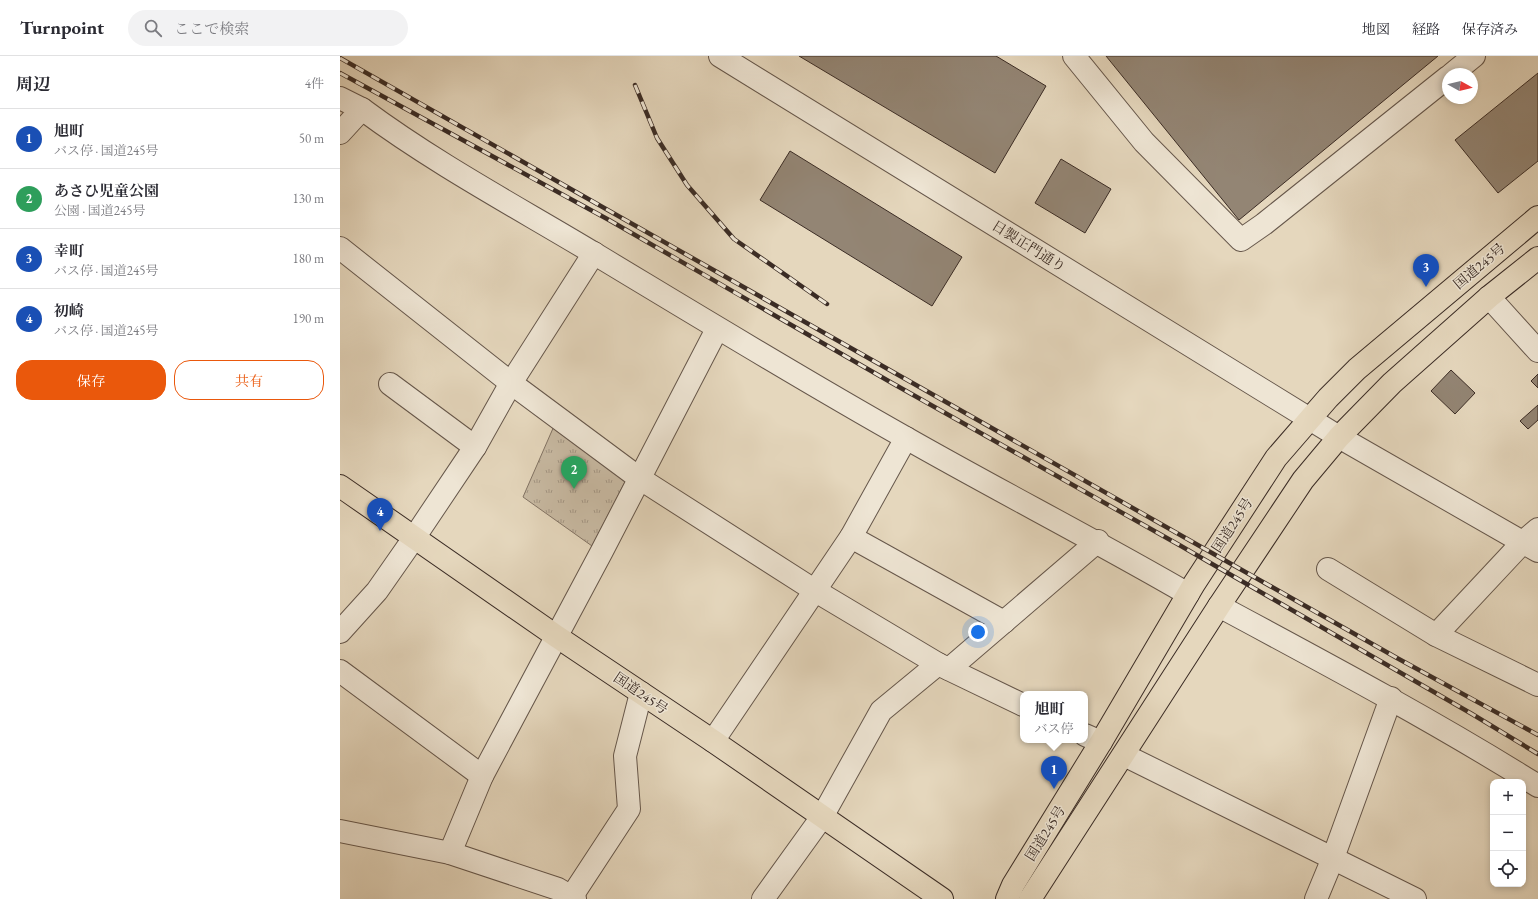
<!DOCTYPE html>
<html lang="ja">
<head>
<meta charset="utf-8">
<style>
  body { margin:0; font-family:"EB Garamond","Noto Serif JP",serif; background:#f2f2f3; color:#2b2b33 }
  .controls { position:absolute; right:12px; bottom:12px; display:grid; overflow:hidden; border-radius:8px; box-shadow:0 2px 6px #0003 }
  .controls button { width:36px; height:36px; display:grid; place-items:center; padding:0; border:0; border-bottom:1px solid #e1e1e2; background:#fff; color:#2b2b33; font:20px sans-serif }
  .compass { position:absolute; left:1102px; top:12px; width:36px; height:36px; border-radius:50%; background:#fff; box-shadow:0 2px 6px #0003; rotate:98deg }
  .you { position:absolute; left:638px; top:576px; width:14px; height:14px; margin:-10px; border:3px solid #fff; border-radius:50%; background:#1a73e8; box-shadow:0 0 0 6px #1a73e833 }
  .badge { display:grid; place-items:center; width:26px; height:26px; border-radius:50%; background:#ea580c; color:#fff; font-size:13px; font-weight:700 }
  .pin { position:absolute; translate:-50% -33px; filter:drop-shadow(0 1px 2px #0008) }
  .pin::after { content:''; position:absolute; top:21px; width:14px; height:12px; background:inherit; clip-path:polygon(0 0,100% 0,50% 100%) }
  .popup { position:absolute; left:680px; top:635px; width:68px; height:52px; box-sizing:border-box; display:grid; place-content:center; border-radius:8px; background:#fff; filter:drop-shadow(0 1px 3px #0005); font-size:13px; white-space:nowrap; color:#7c7c81 }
  .popup b { font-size:15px; color:#2b2b33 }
  .popup::after { content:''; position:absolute; left:50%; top:100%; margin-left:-8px; border:8px solid transparent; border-top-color:#fff }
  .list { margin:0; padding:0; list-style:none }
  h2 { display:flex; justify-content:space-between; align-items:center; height:52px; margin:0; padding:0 16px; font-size:17px }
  h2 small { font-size:13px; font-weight:400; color:#7c7c81 }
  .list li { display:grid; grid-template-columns:26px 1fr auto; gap:12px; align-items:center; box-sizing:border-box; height:60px; padding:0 16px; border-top:1px solid #e1e1e2 }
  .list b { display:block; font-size:15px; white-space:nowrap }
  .list p { margin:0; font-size:13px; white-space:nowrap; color:#7c7c81 }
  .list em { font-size:13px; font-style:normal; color:#7c7c81 }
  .actions { display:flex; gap:8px; padding:12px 16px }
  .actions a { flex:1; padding:9px 0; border:1px solid #ea580c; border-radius:16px; text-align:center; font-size:14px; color:#ea580c }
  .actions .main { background:#ea580c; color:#fff }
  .icon { flex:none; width:22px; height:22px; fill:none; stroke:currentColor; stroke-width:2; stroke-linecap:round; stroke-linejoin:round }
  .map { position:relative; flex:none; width:1198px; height:843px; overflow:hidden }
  header { display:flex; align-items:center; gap:24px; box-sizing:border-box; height:56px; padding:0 20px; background:#fff; border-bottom:1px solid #e1e1e2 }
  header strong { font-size:19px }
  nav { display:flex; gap:22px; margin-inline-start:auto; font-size:14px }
  .search { width:280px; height:36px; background:#f2f2f3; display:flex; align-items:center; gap:10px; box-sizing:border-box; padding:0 14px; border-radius:22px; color:#7c7c81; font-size:15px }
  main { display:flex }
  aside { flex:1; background:#fff }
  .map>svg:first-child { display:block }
</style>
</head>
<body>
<header>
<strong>Turnpoint</strong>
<div class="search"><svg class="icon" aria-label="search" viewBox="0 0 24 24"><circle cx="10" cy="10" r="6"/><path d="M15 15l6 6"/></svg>ここで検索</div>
<nav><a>地図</a><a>経路</a><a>保存済み</a></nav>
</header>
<main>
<aside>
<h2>周辺<small>4件</small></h2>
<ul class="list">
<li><span class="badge" style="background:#1a4fb4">1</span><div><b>旭町</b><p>バス停 · 国道245号</p></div><em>50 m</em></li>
<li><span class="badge" style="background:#2e9e5b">2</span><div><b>あさひ児童公園</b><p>公園 · 国道245号</p></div><em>130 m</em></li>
<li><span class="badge" style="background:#1a4fb4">3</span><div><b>幸町</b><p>バス停 · 国道245号</p></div><em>180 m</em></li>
<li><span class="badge" style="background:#1a4fb4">4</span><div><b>初崎</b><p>バス停 · 国道245号</p></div><em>190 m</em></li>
</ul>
<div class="actions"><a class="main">保存</a><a>共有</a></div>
</aside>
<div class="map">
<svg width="1198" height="843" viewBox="0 0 1198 843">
  <defs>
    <pattern id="grass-tufts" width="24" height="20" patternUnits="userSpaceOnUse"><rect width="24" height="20" fill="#c8baa3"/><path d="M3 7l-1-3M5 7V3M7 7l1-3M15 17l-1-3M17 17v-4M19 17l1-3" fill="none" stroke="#a49785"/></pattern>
  </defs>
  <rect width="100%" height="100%" fill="#e5d7bd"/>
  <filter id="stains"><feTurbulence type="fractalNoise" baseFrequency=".005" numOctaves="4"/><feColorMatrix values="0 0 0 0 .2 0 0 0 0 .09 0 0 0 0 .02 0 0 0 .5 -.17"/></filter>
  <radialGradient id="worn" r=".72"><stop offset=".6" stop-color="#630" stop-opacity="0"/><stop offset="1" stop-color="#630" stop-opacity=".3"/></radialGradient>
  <path fill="url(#grass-tufts)" stroke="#827364" d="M214,370L286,424L252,490L183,441Z"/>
  <g fill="#938574" stroke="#3b2c25">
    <path d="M459,0H656L706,30L655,117Z"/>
    <path d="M766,0H1098L899,164Z"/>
    <path d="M1198,17V105L1158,137L1115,84Z"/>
    <path d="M450,95L622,201L592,250L420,144Z"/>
    <path d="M721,103L771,133L745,177L695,147Z"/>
    <path d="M1111,314L1135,337L1115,358L1091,335Z"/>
    <path d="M1198,318V332L1191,325Z"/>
    <path d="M1198,349V364L1188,373L1180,365Z"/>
  </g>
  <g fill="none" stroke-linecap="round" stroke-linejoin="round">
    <g stroke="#66574b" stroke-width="24">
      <g id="minor">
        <path d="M380,0L999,381L1198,495"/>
        <path d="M734,0L804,86L901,184L924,168L1108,21"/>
        <path d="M1112,18L1134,0"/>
        <path d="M0,42L22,53L0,77"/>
        <path d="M22,53C96,108 177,151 255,198C358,260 461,323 566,382C659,435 755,484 848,538"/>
        <path d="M0,192L171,327L299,422L474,534L598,608L683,649"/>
        <path d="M1149,241L1198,295"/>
        <path d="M50,328L135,391"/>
        <path d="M511,481L664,566"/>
        <path d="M988,513L1096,579L1198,629"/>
        <path d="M879,550C987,608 1094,665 1198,730"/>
        <path d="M0,576L37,535L74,482L135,391L171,327L254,197"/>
        <path d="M1096,579L1183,486L1198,473"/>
        <path d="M609,613L758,485"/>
        <path d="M0,615L142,720"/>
        <path d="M745,679L761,686"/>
        <path d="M373,685L511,481L566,382"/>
        <path d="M784,699L1075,843"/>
        <path d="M0,775L110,797L218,833L235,843"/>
        <path d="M110,797L142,720L262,495L377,273"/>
        <path d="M230,843L289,753L285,700L301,637"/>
        <path d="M423,843L482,761L541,655L598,608"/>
        <path d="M976,843L993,802L1051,642"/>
      </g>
    </g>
    <g stroke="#3b2c25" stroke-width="24">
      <g id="highway">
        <path d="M0,430L216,580L373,685L602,843"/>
        <path d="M667,843L673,829L761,686L854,528L936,402L988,342L1017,313L1198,161"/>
        <path d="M690,843L879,550L963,424L999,381L1052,327L1149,241L1198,202"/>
      </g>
    </g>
    <use href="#minor" stroke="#eee5d4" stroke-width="22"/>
    <use href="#highway" stroke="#e5d7bd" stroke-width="22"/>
    <g stroke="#3b2c25" stroke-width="4.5">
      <g id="rail">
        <path d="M0,2L1057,602L1198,679"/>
        <path d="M0,17L269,164L552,327L841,490L1132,658L1198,698"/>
        <path d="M295,29L317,82L347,129L394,183L487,248"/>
      </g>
    </g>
    <use href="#rail" stroke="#eee5d4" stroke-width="3" stroke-dasharray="9" stroke-linecap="butt"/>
  </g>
  <g text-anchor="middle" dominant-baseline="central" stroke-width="3" stroke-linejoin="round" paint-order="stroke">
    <g font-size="14" fill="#3b2c25" stroke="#eee5d4">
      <text transform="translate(689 190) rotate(32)">日製正門通り</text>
      <text transform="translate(1139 210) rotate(-40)">国道245号</text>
      <text transform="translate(892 469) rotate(-57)">国道245号</text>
      <text transform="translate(301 637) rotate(34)">国道245号</text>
      <text transform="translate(705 777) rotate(-58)">国道245号</text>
    </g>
  </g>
  <rect width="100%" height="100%" filter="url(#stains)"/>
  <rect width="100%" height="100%" fill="url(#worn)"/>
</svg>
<div class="controls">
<button>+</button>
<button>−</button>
<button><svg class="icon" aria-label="locate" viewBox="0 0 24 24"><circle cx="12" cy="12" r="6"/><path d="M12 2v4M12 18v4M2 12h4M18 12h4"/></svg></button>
</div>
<svg class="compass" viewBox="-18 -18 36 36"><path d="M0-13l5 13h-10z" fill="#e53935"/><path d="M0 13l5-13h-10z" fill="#7c7c81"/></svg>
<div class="you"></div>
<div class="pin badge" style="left:714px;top:733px;background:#1a4fb4">1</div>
<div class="popup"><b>旭町</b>バス停</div>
<div class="pin badge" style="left:234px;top:433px;background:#2e9e5b">2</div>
<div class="pin badge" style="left:1086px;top:231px;background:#1a4fb4">3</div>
<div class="pin badge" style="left:40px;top:475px;background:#1a4fb4">4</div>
</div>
</main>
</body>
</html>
